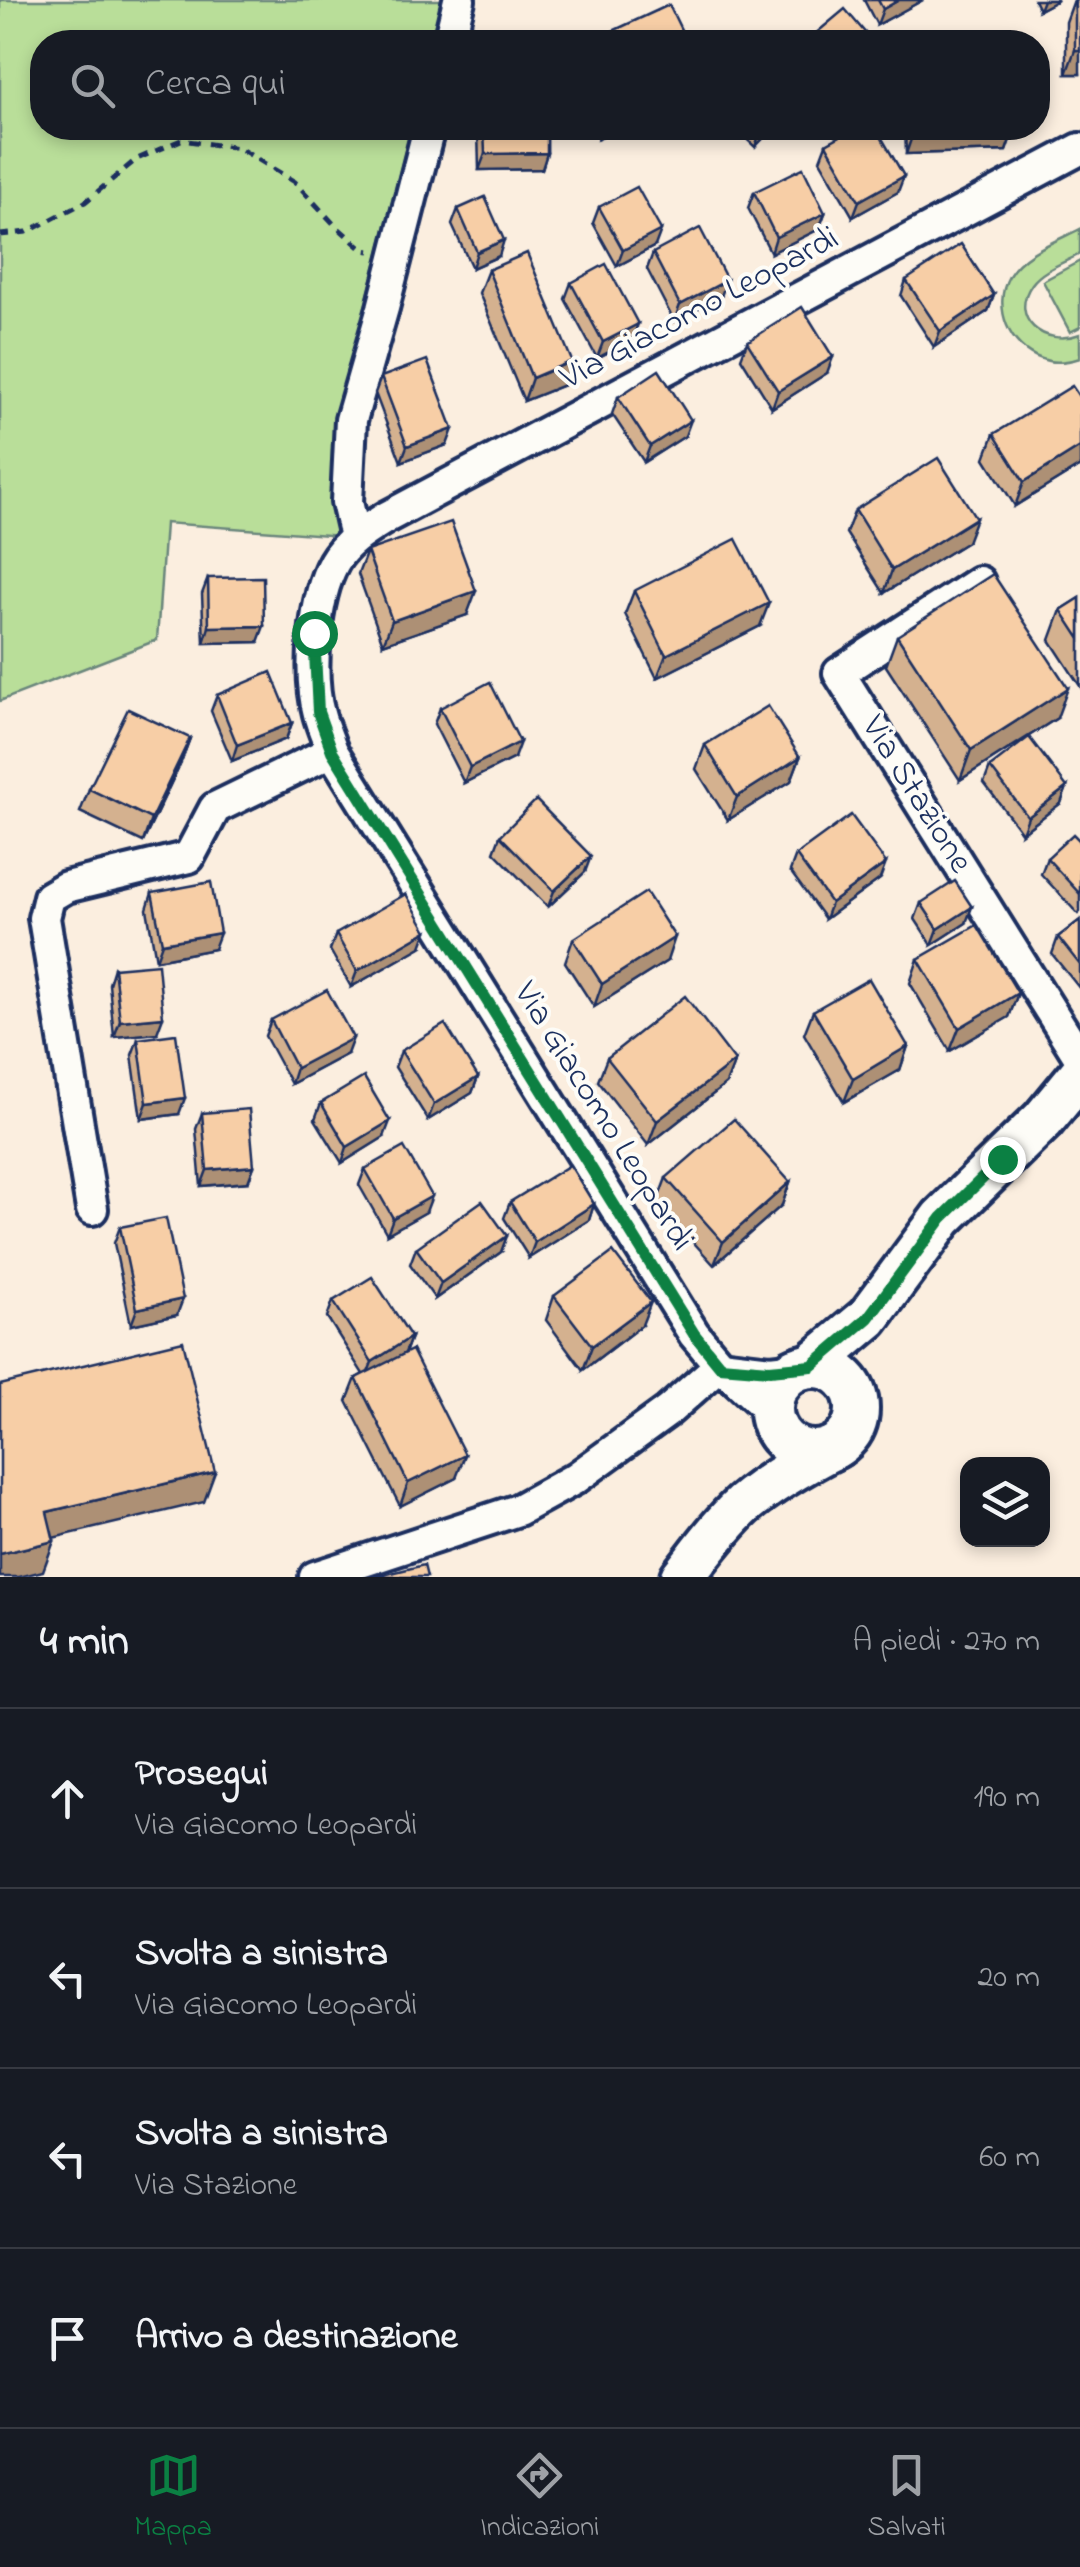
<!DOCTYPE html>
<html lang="it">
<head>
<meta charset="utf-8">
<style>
  body { margin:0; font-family:"Indie Flower",sans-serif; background:#242831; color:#f1f3f6 }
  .controls { position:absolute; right:30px; bottom:30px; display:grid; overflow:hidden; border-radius:20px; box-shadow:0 5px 15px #0003 }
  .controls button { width:90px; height:90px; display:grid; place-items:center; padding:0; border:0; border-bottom:2px solid #363941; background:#171b24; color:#f1f3f6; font:50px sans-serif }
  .stop { position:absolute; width:30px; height:30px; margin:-22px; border:8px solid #0b8043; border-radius:50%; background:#fff }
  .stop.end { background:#0b8043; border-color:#fff; box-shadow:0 2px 10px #0008 }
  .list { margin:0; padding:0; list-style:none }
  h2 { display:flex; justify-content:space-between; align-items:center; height:130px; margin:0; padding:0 40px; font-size:42px }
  h2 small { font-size:32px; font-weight:400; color:#9ea1a6 }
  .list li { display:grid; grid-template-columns:65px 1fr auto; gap:30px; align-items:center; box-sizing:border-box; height:180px; padding:0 40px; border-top:2px solid #363941 }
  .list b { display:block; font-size:38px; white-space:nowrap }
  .list p { margin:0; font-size:32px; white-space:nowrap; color:#9ea1a6 }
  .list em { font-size:32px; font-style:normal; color:#9ea1a6 }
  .icon { flex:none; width:55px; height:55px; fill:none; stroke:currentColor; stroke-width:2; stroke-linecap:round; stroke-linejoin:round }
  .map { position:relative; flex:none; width:1080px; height:1577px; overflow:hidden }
  .search { position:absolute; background:#171b24; box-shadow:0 5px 15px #0003; left:30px; right:30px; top:30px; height:110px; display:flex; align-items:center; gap:25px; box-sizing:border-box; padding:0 35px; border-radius:40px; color:#9ea1a6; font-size:38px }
  .sheet { height:850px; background:#171b24 }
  nav { display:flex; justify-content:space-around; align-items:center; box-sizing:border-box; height:140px; border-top:2px solid #363941; background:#171b24; font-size:28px; color:#9ea1a6 }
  nav a { display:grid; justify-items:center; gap:5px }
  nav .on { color:#0b8043 }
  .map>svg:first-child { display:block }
</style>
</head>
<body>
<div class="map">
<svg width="1080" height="1577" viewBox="0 0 1080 1577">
  <rect width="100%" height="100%" fill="#fbeedf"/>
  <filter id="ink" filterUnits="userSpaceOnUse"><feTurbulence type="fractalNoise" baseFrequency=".01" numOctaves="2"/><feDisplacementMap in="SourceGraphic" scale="20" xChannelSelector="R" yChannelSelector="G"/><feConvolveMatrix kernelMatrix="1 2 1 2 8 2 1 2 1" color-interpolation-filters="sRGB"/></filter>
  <g filter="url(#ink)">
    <g fill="#b9de99" stroke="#6a867c" stroke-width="2.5">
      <path d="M0,0H443L433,42H42V128H411L363,315L355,537L165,523L157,640L0,701Z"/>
      <path d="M1080,229V254C1065,262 1042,270 1032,284C1008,318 1044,348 1080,334V358C1067,362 1054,364 1042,359C1009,348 992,307 1009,276C1023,252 1057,241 1080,229Z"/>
      <path d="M1080,261V327L1070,332L1043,281Z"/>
    </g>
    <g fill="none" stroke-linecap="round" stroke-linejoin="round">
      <g stroke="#1b2f5e" stroke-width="38">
        <g id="minor">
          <path d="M449,42L459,0"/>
          <path d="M355,537L347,502L351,420L383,308L429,128"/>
          <path d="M979,582L839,673L1080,1058"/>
          <path d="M92,1209L44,918L49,897L66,887L189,857L215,808L332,751"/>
          <path d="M720,1365L771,1371L798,1368"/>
          <path d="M771,1412L720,1365L694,1334L332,751C328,739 322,726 319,714C308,674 314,598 334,562C346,541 368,529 387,517L1080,149"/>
          <path d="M315,1577L518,1510L576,1478L668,1411L720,1365"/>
        </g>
      </g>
      <g stroke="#1b2f5e" stroke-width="50">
        <g id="secondary">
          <path d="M812,1365L868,1318L942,1218L1043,1120L1080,1075"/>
          <circle cx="814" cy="1409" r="43"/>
          <path d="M682,1577C701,1553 720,1526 743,1505C771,1481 803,1463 836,1446"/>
        </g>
      </g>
      <path stroke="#1b2f5e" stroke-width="5" stroke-dasharray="10 8" stroke-linecap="butt" d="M0,235L27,232L85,202L137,159L181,140L239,148L295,182L334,224L363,250L370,251"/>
      <use href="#minor" stroke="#fdfcf7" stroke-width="30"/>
      <use href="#secondary" stroke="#fdfcf7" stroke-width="42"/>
    </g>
    <g fill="#d4b18f" stroke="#1b2f5e" stroke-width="2.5">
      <path d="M864,0H923L877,25Z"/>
      <path d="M1034,0H1058L1039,10Z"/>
      <path d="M1074,0L1080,74H1066V22Z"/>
      <path d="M478,128H547V153L542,169L479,170Z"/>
      <path d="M593,128H623L598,139Z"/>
      <path d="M735,128H773L755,147Z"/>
      <path d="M905,128H1014L1006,151L906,154Z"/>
      <path d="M826,144L898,192L853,217L820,160Z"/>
      <path d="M754,192L825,213L819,229L771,253L748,208Z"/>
      <path d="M599,207L655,246L617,266L593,223Z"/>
      <path d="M458,209L499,256L472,268L452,225Z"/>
      <path d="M653,253L721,296L674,321L647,269Z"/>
      <path d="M488,270L564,385L524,401L479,293Z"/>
      <path d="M906,280L994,295L988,311L934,347L901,296Z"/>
      <path d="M571,283L632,340L597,358L565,299Z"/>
      <path d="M747,342L827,373L772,408L741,358Z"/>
      <path d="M381,377L447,445L401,462L375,393Z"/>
      <path d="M618,397L685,436L644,462L612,414Z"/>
      <path d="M1080,398V466L1015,506L985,458L994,434Z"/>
      <path d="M855,510L967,542L884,593L846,533Z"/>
      <path d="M367,551L467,615L383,644L358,574Z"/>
      <path d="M208,578L258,642L204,643L202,594Z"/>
      <path d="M634,591L760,626L657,678L625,614Z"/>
      <path d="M1080,598V686L1050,640L1061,610Z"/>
      <path d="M897,636L1057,718L960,780L886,666Z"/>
      <path d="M217,695L292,723L286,739L232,761L211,711Z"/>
      <path d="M440,708L514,758L464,783L434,724Z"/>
      <path d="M190,738L181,762L143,842L80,812L89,789Z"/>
      <path d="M705,745L800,757L791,781L728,820L696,769Z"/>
      <path d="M990,767L1067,787L1061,803L1022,833L984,783Z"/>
      <path d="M500,836L585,872L548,907L494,852Z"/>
      <path d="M1080,841V912L1078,914L1041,874L1047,858Z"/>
      <path d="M796,855L880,879L825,919L790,871Z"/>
      <path d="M152,893L214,949L156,960L147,909Z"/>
      <path d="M921,903L966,923L932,945L915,919Z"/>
      <path d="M1080,920V989L1052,954L1058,937Z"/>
      <path d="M336,934L421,947L351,987L330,950Z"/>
      <path d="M573,939L667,961L594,1007L565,962Z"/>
      <path d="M918,959L1018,993L1009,1017L950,1051L910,983Z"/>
      <path d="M114,968L157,1033L114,1037L109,984Z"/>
      <path d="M813,1011L908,1046L900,1070L844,1102L804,1034Z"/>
      <path d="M271,1020L347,1054L291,1084L265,1036Z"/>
      <path d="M138,1039L179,1114L141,1119L132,1055Z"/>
      <path d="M401,1051L478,1077L472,1093L428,1120L395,1067Z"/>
      <path d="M607,1058L726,1084L648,1145L598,1081Z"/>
      <path d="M321,1103L384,1137L342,1163L315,1119Z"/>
      <path d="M202,1113L254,1166L248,1182L201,1186L196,1129Z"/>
      <path d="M365,1169L426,1212L387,1234L359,1185Z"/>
      <path d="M666,1178L790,1182L782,1205L714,1265L657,1202Z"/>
      <path d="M510,1202L594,1204L589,1220L529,1258L504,1218Z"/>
      <path d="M120,1227L177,1315L131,1325L114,1243Z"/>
      <path d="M416,1248L501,1252L435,1299L410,1264Z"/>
      <path d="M554,1296L642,1325L583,1370L546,1320Z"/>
      <path d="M333,1301L411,1337L405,1353L456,1478L400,1506L347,1401L356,1378L363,1374L327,1317Z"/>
    </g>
    <g fill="#ad9074" stroke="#1b2f5e" stroke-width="2.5">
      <path d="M899,0H923L877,25L883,9Z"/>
      <path d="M1043,0H1058L1039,10Z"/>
      <path d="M1075,50H1080V74H1066Z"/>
      <path d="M603,128H623L598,139Z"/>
      <path d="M764,128H773L755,147L761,130Z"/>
      <path d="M1014,128L1006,151L906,154L914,130Z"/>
      <path d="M547,153L542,169L479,170L485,154Z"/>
      <path d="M904,176L898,192L853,217L859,201Z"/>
      <path d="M825,213L819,229L771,253L776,237Z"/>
      <path d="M661,230L655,246L617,266L623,250Z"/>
      <path d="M504,240L499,256L472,268L477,252Z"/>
      <path d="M727,280L721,296L674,321L680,305Z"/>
      <path d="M994,295L988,311L934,347L940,331Z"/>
      <path d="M638,324L632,340L597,358L603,342Z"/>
      <path d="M833,357L827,373L772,408L778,391Z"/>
      <path d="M572,361L564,385L524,401L532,378Z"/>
      <path d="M691,420L685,436L644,462L650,446Z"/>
      <path d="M453,429L447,445L401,462L407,446Z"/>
      <path d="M1080,447V466L1015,506L1024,482Z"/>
      <path d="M976,518L967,542L884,593L892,570Z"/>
      <path d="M476,591L467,615L383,644L392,621Z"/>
      <path d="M769,603L760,626L657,678L666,655Z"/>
      <path d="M264,626L258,642L204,643L209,627Z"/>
      <path d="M1068,688L1057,718L960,780L971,750Z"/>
      <path d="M292,723L286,739L232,761L237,745Z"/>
      <path d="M190,738L181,762L143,842L151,819Z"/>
      <path d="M520,742L514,758L464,783L470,767Z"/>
      <path d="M800,757L791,781L728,820L737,797Z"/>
      <path d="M1067,787L1061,803L1022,833L1028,817Z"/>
      <path d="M591,856L585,872L548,907L554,891Z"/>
      <path d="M886,863L880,879L825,919L831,903Z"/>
      <path d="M972,907L966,923L932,945L938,929Z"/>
      <path d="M427,931L421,947L351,987L357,971Z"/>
      <path d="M220,933L214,949L156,960L162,943Z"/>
      <path d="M675,937L667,961L594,1007L602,984Z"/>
      <path d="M1018,993L1009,1017L950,1051L959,1028Z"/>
      <path d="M163,1017L157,1033L114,1037L120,1021Z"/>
      <path d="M353,1038L347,1054L291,1084L296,1068Z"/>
      <path d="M908,1046L900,1070L844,1102L853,1079Z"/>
      <path d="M735,1061L726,1084L648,1145L657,1121Z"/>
      <path d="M478,1077L472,1093L428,1120L434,1104Z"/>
      <path d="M185,1098L179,1114L141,1119L147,1103Z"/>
      <path d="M390,1121L384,1137L342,1163L347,1147Z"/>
      <path d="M254,1166L248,1182L201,1186L207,1170Z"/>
      <path d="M790,1182L782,1205L714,1265L723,1242Z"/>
      <path d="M432,1196L426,1212L387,1234L393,1218Z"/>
      <path d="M594,1204L589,1220L529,1258L535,1242Z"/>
      <path d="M507,1236L501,1252L435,1299L441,1283Z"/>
      <path d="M183,1299L177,1315L131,1325L137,1309Z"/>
      <path d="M651,1302L642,1325L583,1370L592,1346Z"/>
      <path d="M411,1337L405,1353L366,1378L372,1362Z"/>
      <path d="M465,1455L456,1478L400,1506L408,1483Z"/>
      <path d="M215,1472L204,1502L36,1542L47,1512Z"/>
      <path d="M54,1541L43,1571L19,1577H0V1554Z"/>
    </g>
    <g fill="#f7cea6" stroke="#1b2f5e" stroke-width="2.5">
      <path d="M878,0H899L883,9Z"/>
      <rect x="1075" y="0" width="5" height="50"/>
      <path d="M669,5L687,42H589Z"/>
      <path d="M845,9L873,42H820L814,35Z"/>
      <path d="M484,128H547V153L485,154Z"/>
      <path d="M855,128H876L904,176L859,201L826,144Z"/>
      <path d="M914,128H1014L914,130Z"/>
      <path d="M803,168L825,213L776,237L754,192Z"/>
      <path d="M637,187L661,230L623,250L599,207Z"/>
      <path d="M485,197L504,240L477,252L458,209Z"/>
      <path d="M700,228L727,280L680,305L653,253Z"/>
      <path d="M961,244L994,295L940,331L906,280Z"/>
      <path d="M527,253L572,361L532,378L488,270Z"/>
      <path d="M606,264L638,324L603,342L571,283Z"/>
      <path d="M802,307L833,357L778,391L747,342Z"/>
      <path d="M427,360L453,429L407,446L381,377Z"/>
      <path d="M659,370L691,420L650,446L618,397Z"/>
      <path d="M1072,386L1080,398V447L1024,482L994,434Z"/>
      <path d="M938,458L976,518L892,570L855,510Z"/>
      <path d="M451,522L476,591L392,621L367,551Z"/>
      <path d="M736,539L769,603L666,655L634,591Z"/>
      <path d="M993,574L1068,688L971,750L897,636Z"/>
      <path d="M263,577L264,626L209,627L208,578Z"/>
      <path d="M1080,598V639L1061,610Z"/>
      <path d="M271,672L292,723L237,745L217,695Z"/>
      <path d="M490,682L520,742L470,767L440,708Z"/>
      <path d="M768,706L800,757L737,797L705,745Z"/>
      <path d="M128,709L190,738L151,819L89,789Z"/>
      <path d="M1029,737L1067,787L1028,817L990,767Z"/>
      <path d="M536,800L591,856L554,891L500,836Z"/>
      <path d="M851,815L886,863L831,903L796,855Z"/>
      <path d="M1073,834L1080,841V894L1047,858Z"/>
      <path d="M955,881L972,907L938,929L921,903Z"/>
      <path d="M211,882L220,933L162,943L152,893Z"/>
      <path d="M646,892L675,937L602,984L573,939Z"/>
      <path d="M406,894L427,931L357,971L336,934Z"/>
      <path d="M1080,920V965L1058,937Z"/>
      <path d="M977,925L1018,993L959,1028L918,959Z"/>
      <path d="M158,964L163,1017L120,1021L114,968Z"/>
      <path d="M869,979L908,1046L853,1079L813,1011Z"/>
      <path d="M327,990L353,1038L296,1068L271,1020Z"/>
      <path d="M685,996L735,1061L657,1121L607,1058Z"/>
      <path d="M445,1024L478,1077L434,1104L401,1051Z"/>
      <path d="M176,1034L185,1098L147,1103L138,1039Z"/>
      <path d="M364,1077L390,1121L347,1147L321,1103Z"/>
      <path d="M249,1109L254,1166L207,1170L202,1113Z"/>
      <path d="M734,1119L790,1182L723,1242L666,1178Z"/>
      <path d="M404,1147L432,1196L393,1218L365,1169Z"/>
      <path d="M570,1165L594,1204L535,1242L510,1202Z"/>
      <path d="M482,1201L507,1236L441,1283L416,1248Z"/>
      <path d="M166,1218L183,1299L137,1309L120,1227Z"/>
      <path d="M613,1252L651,1302L592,1346L554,1296Z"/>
      <path d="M372,1277L411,1337L372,1362L333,1301Z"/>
      <path d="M183,1341L215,1472L47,1512L54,1541L0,1554V1385Z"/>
      <path d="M412,1350L465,1455L408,1483L356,1378Z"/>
      <path d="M424,1565L427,1577H375Z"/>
    </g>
  </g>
  <g fill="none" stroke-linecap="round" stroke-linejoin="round" filter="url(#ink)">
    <path stroke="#0b8043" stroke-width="12" d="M314,633L318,712L332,751L694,1334L720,1366L770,1370L812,1366L868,1318L942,1218L1002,1159"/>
  </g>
  <g text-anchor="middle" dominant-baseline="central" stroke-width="8" stroke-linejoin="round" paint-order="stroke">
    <g font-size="35" fill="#1b2f5e" stroke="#fdfcf7">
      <text transform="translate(700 309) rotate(-28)">Via Giacomo Leopardi</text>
      <text transform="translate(916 795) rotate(58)">Via Stazione</text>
      <text transform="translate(603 1117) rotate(58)">Via Giacomo Leopardi</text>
    </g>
  </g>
</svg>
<div class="controls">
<button><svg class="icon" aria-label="layers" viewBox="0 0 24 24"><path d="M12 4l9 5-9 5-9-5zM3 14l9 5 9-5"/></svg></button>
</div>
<div class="stop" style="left:314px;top:633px"></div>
<div class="stop end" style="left:1002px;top:1159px"></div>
<div class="search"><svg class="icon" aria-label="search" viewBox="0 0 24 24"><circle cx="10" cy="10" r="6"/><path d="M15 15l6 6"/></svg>Cerca qui</div>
</div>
<section class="sheet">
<h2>4 min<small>A piedi · 270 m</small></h2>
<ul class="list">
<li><svg class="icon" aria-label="ahead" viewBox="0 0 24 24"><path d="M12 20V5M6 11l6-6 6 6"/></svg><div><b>Prosegui</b><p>Via Giacomo Leopardi</p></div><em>190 m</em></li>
<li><svg class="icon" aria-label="left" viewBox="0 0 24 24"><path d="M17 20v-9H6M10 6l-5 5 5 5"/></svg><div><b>Svolta a sinistra</b><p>Via Giacomo Leopardi</p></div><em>20 m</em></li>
<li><svg class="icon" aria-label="left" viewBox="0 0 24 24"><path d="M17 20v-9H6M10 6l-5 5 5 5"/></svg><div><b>Svolta a sinistra</b><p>Via Stazione</p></div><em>60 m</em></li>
<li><svg class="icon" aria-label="arrive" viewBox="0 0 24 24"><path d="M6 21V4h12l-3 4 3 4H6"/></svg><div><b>Arrivo a destinazione</b></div></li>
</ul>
</section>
<nav>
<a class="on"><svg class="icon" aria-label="map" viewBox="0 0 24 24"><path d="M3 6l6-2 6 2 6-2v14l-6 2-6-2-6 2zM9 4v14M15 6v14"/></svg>Mappa</a>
<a><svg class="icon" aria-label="directions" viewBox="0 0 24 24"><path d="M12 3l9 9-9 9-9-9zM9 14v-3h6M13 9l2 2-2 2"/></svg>Indicazioni</a>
<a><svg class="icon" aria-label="saved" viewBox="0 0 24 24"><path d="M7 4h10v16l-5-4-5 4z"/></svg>Salvati</a>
</nav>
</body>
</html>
